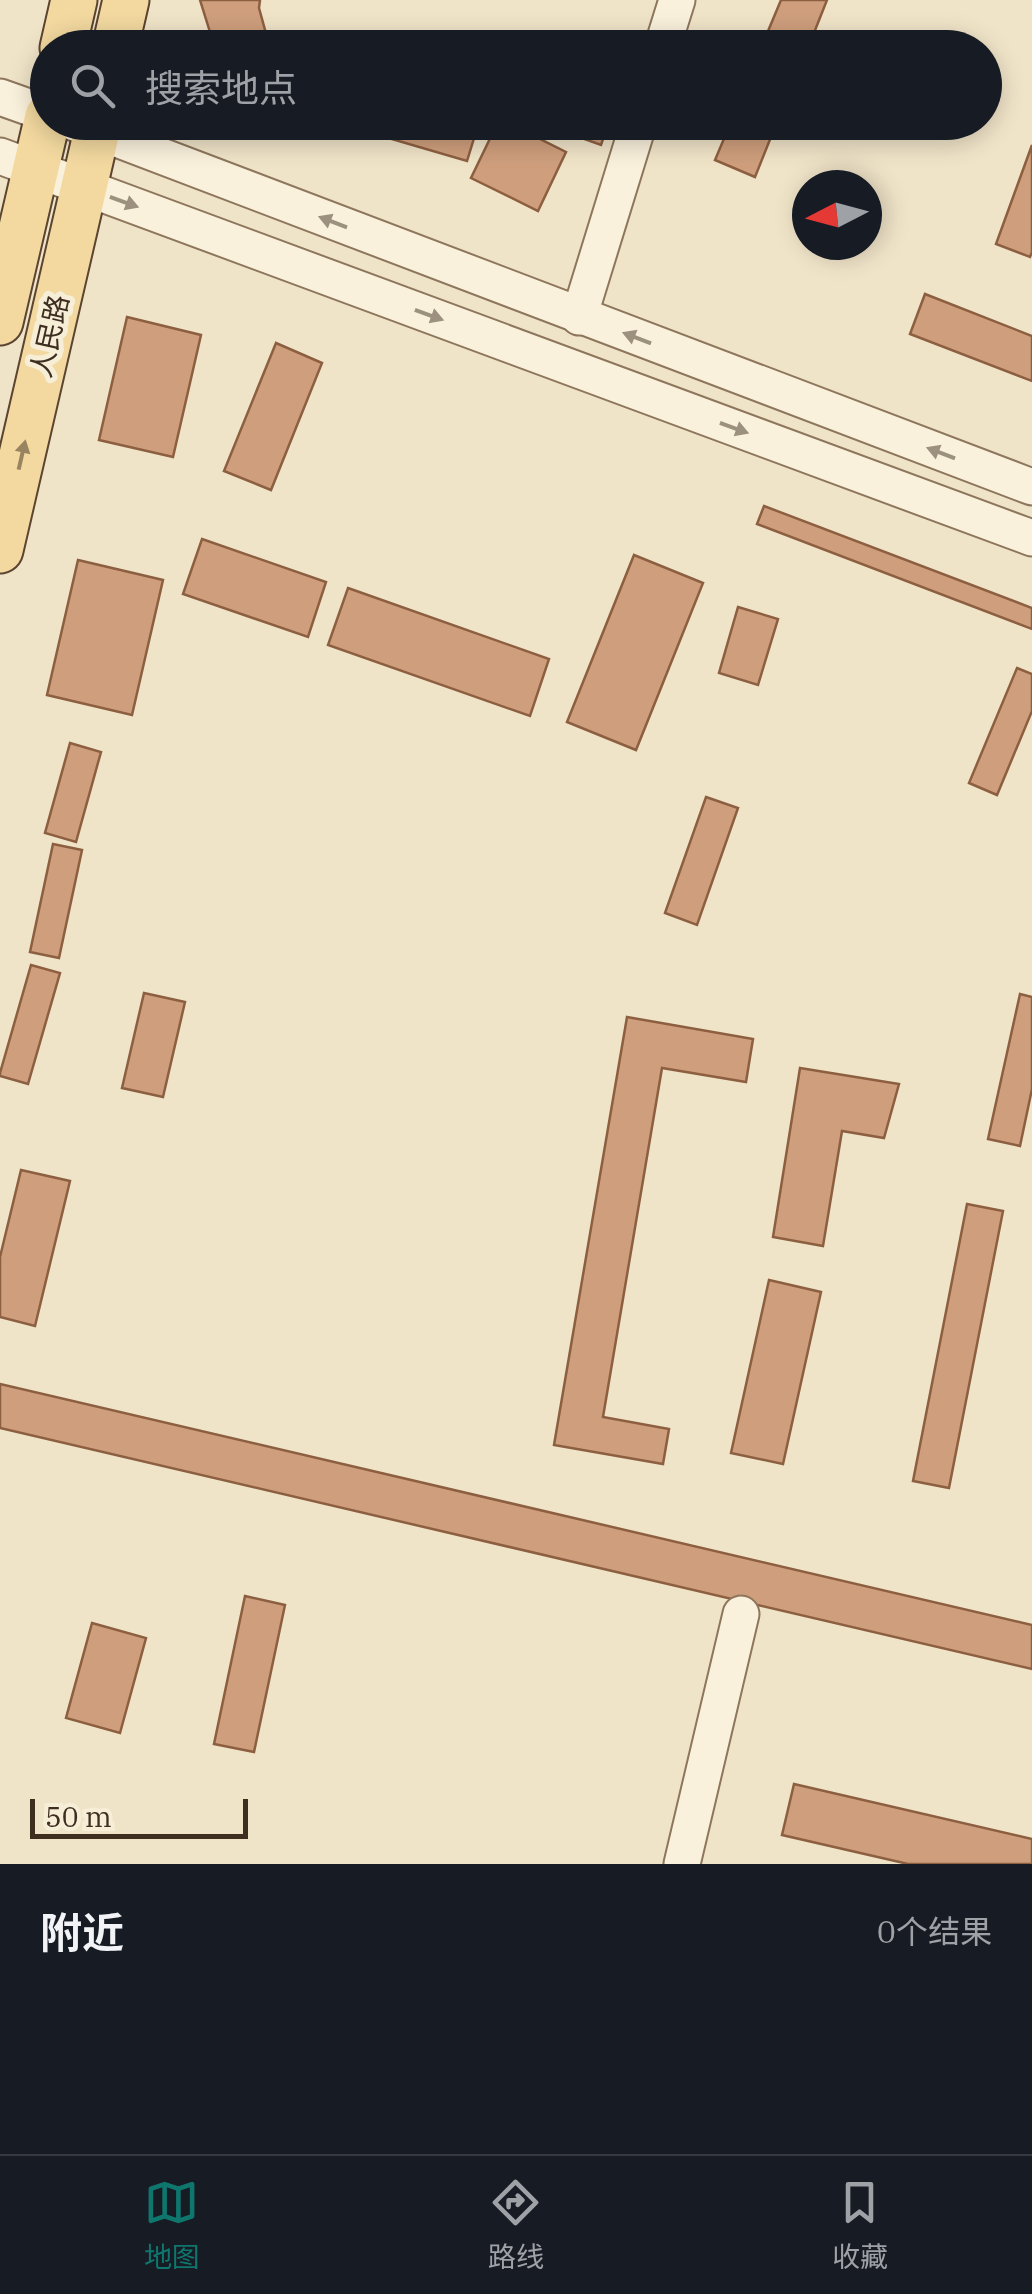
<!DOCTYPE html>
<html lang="zh">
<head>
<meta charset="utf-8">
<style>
  body { margin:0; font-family:"IBM Plex Serif","Noto Sans SC",serif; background:#20242c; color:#f1f3f6 }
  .compass { position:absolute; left:792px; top:170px; width:90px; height:90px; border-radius:50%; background:#171b24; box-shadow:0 5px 25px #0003; rotate:264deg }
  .scale { position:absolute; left:30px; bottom:25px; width:218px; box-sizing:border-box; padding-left:10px; border:5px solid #3d2e20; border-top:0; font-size:28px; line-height:35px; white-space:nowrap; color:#3d2e20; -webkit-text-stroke:8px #f7eed8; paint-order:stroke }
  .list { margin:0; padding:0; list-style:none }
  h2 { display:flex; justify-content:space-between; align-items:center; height:130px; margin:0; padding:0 40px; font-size:42px }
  h2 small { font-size:32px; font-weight:400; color:#9ea1a6 }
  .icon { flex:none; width:55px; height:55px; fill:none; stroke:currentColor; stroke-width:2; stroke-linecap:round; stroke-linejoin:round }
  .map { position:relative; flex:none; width:1032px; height:1864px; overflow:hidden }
  .search { position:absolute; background:#171b24; box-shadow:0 5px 25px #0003; left:30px; right:30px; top:30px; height:110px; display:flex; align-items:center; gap:25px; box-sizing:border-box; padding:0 35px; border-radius:55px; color:#9ea1a6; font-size:38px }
  .sheet { height:290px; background:#171b24 }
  nav { display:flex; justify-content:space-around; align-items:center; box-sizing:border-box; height:140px; border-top:2px solid #363941; background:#171b24; font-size:28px; color:#9ea1a6 }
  nav a { display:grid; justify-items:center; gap:5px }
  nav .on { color:#0f766e }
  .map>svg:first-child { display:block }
</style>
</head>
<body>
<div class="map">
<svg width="1032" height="1864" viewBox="0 0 1032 1864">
  <rect width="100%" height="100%" fill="#f0e4c8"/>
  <g fill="#cf9f7d" stroke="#8d5f41" stroke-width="2.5">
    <path d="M200,0H260L259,8L270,48H215Z"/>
    <path d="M781,0H827L808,48H761Z"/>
    <path d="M367,122H479L467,161L364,131Z"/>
    <path d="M498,122H506L566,152L538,211L471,178Z"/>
    <path d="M562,122H609L601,145L559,130Z"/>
    <path d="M731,122H777L755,177L715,160Z"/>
    <path d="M1032,145V252L1030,257L996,244Z"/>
    <path d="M925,294L1032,336V381L910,334Z"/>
    <path d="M127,317L201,335L173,457L99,440Z"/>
    <path d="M276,343L322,363L271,490L224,471Z"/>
    <path d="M764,506L1032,608V629L757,524Z"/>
    <path d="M202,539L326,582L308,637L183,594Z"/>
    <path d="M634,555L703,583L636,750L567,722Z"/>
    <path d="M78,560L163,580L132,715L47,695Z"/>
    <path d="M348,588L549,659L530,716L328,645Z"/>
    <path d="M738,607L778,619L758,685L719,673Z"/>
    <path d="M1017,668L1032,674V711L997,795L969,783Z"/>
    <path d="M70,743L101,752L76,842L45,833Z"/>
    <path d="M706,797L738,808L697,925L665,913Z"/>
    <path d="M53,844L82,850L59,958L30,952Z"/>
    <path d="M31,965L60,973L28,1084L0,1076V1073Z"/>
    <path d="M144,993L185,1002L163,1097L122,1088Z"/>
    <path d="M1020,994L1032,997V1089L1020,1146L988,1139Z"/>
    <path d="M627,1017L753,1039L746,1082L662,1068L603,1417L669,1429L663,1464L554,1445Z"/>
    <path d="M800,1068L899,1084L884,1138L842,1131L823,1246L773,1237Z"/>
    <path d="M21,1170L70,1181L35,1326L0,1317V1257Z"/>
    <path d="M967,1204L1003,1211L949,1488L913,1481Z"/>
    <path d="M769,1280L821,1292L783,1464L731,1453Z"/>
    <path d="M0,1384L1032,1625V1669L0,1428Z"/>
    <path d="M245,1596L285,1605L254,1752L214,1744Z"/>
    <path d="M92,1623L146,1638L120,1733L66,1718Z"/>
    <path d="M794,1784L1032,1839V1864H908L782,1835Z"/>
  </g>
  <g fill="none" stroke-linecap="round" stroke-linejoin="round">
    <g stroke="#8d765c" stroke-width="39">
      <g id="minor">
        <path d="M662,48L677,0"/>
        <path d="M0,97L48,114"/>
        <path d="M72,122L1032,487"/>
        <path d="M0,156L1032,538"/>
        <path d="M579,317L639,122"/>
        <path d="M682,1864L741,1614"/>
      </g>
    </g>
    <g stroke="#5b4430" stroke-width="49">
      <g id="major">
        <path d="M63,48L74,0"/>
        <path d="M115,48L126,0"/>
        <path d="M0,322L48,116"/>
        <path d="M0,550L99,122"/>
      </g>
    </g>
    <use href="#minor" stroke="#faf1dc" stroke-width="35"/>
    <use href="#major" stroke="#f3d9a0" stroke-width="45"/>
  </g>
  <defs><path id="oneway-solid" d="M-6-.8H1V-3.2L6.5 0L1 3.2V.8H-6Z" transform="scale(2.5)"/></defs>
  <g fill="#9c907e">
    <use href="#oneway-solid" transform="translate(124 202) rotate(20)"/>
    <use href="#oneway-solid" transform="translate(333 222) rotate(-159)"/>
    <use href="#oneway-solid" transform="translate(429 315) rotate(20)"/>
    <use href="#oneway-solid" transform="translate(637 338) rotate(-159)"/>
    <use href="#oneway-solid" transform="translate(734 428) rotate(20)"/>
    <use href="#oneway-solid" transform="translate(941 453) rotate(-159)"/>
  </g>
  <use fill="#988460" href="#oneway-solid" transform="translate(22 455) rotate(-77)"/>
  <g text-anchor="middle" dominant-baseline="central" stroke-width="10" stroke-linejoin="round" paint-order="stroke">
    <g font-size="28" fill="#3d2e20" stroke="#f7eed8">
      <text transform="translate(49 336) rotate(-77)">人民路</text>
    </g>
  </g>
</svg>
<svg class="compass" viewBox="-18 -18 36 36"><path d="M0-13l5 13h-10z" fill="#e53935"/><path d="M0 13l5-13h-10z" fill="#9ea1a6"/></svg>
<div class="scale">50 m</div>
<div class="search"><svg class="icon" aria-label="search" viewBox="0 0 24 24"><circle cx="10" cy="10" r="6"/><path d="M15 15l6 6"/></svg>搜索地点</div>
</div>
<section class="sheet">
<h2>附近<small>0个结果</small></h2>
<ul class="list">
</ul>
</section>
<nav>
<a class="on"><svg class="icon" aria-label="map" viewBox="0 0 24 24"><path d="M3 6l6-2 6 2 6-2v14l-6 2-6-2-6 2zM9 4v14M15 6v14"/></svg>地图</a>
<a><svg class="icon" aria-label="directions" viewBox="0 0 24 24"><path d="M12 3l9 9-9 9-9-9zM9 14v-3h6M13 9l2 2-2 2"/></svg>路线</a>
<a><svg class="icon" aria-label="saved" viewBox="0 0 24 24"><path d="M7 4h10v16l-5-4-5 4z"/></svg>收藏</a>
</nav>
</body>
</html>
